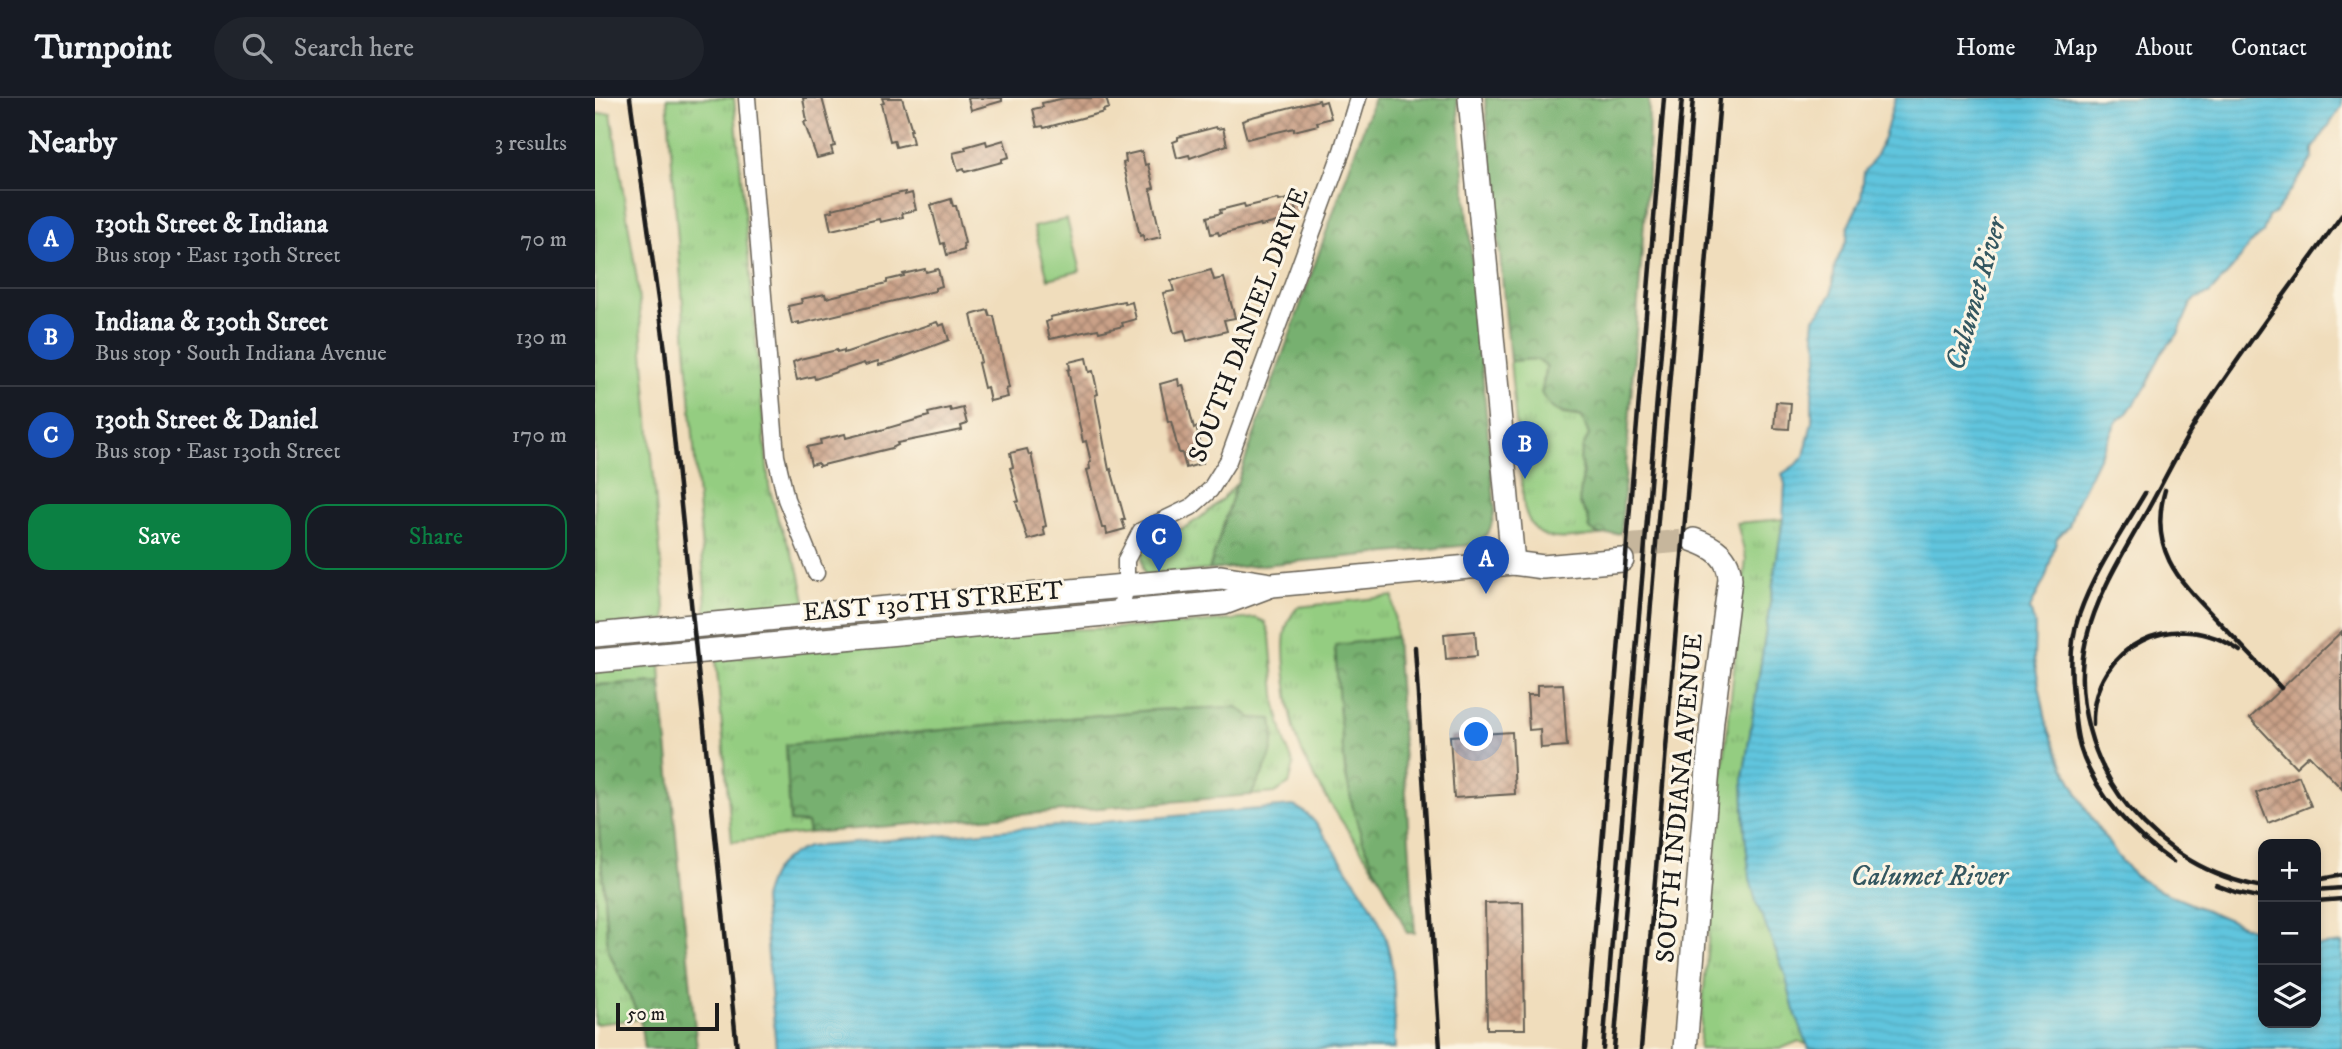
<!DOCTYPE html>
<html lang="en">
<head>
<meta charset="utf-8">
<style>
  body { margin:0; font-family:"IM FELL DW Pica",serif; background:#20242c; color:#f1f3f6 }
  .controls { position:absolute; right:21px; bottom:21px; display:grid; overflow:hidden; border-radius:14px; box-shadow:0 4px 10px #0003 }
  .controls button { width:63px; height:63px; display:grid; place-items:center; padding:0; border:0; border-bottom:2px solid #363941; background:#171b24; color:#f1f3f6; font:35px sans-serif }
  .scale { position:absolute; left:21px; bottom:18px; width:103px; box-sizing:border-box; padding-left:7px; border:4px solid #1c1c1c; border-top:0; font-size:19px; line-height:24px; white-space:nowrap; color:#1c1c1c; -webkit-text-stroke:5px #fcf5e5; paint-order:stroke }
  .you { position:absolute; left:882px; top:637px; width:24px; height:24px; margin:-18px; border:5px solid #fff; border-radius:50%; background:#1a73e8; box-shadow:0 0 0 10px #1a73e833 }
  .badge { display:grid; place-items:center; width:46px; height:46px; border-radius:50%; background:#0b8043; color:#fff; font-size:23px; font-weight:700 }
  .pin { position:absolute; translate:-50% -58px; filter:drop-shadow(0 2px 4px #0008) }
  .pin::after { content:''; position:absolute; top:37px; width:24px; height:21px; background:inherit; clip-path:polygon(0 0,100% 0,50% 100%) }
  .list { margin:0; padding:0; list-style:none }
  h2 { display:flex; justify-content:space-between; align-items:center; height:91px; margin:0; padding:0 28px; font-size:30px }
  h2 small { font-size:23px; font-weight:400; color:#9ea1a6 }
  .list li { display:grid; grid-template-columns:46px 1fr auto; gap:21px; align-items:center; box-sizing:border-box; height:98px; padding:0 28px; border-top:2px solid #363941 }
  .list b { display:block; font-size:26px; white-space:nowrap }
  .list p { margin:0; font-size:23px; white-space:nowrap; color:#9ea1a6 }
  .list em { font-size:23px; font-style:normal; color:#9ea1a6 }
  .actions { display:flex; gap:14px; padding:21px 28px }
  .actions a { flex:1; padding:16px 0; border:2px solid #0b8043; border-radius:21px; text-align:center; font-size:24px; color:#0b8043 }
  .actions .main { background:#0b8043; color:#fff }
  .icon { flex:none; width:38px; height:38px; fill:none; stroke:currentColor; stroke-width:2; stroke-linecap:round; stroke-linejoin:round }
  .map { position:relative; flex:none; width:1747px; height:951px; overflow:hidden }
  header { display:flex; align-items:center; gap:42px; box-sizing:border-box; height:98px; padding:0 35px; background:#171b24; border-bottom:2px solid #363941 }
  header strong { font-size:33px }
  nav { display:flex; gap:38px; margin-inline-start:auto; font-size:24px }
  .search { width:490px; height:63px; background:#20242c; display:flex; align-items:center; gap:18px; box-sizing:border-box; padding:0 24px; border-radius:38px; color:#9ea1a6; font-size:26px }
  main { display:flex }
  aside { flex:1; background:#171b24 }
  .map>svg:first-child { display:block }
</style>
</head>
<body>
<header>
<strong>Turnpoint</strong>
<div class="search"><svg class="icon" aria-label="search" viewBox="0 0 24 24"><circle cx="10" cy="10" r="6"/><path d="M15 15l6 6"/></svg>Search here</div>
<nav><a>Home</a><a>Map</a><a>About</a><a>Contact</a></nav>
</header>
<main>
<aside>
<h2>Nearby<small>3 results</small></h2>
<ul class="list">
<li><span class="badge" style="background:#1a4fb4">A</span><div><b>130th Street &amp; Indiana</b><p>Bus stop · East 130th Street</p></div><em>70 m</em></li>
<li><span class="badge" style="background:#1a4fb4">B</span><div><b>Indiana &amp; 130th Street</b><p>Bus stop · South Indiana Avenue</p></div><em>130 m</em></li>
<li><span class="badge" style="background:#1a4fb4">C</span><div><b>130th Street &amp; Daniel</b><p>Bus stop · East 130th Street</p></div><em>170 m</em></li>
</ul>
<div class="actions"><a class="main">Save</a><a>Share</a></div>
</aside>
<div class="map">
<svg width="1747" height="951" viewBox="0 0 1747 951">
  <defs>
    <pattern id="grass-tufts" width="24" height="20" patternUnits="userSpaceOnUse" patternTransform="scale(1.75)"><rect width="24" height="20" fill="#94cd81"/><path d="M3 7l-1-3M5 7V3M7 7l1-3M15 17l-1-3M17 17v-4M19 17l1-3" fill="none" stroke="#7faf6f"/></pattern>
    <pattern id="forest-crowns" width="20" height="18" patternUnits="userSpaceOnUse" patternTransform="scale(1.75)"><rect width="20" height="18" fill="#77b06f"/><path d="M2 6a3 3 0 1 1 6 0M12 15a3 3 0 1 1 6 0" fill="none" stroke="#618e5a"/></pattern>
    <pattern id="water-rules" width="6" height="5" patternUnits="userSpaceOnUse" patternTransform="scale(1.75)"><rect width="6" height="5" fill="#60c5de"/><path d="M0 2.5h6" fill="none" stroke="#53a9be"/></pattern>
    <pattern id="building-cross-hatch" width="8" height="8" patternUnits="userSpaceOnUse" patternTransform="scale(1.75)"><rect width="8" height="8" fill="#caa188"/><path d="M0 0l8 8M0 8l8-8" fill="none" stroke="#a3826e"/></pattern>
  </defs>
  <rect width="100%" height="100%" fill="#fcf5e5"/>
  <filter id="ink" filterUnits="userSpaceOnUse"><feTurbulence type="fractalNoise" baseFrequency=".0143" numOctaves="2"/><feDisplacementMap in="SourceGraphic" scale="14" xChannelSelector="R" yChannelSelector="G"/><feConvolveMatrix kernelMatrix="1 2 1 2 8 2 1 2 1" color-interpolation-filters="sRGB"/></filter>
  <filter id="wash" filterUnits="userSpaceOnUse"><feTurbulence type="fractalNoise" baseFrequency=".00686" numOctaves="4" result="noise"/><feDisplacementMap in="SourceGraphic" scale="28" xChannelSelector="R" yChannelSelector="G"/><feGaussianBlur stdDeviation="1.57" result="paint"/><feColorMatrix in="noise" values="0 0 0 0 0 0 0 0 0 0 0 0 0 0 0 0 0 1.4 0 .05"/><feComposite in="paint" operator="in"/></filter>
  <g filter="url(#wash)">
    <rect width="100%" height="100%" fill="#f0ddbc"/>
    <g fill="url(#grass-tufts)" stroke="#58744e" stroke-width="2">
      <path d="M72,0H139L174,388L183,421L204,473L211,508L112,519Z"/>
      <path d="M936,261L946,263L952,269L948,283L967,316L987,319L994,337L988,349L985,361L988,375L984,404L993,419L995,431L1004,437C969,440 940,451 929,409L915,263Z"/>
      <path d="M642,385L614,472L550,477C545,462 547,453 554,439C589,439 621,409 642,385Z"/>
      <path d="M1188,421L1148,681L1150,736L1155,781L1190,876L1198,909L1213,947L1204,943L1185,951H1104L1126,690L1151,461L1142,425Z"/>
      <path d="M798,498L801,539L740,548L750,675L768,743L785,779C758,739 720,689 703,644C695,620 693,595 690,570C688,548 687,525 703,509Z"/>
      <path d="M661,520L670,524L675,538L681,607L691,647L699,667L694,686L679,695L656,697L672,665L657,620L642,609L557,612L192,647L195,723L212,725L214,735L137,744L121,561L425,533L553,529Z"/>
      <path d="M65,566L66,584L0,587V572Z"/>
      <path d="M0,677L13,852L45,921L0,926Z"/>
    </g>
    <g fill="url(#forest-crowns)" stroke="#4a6646" stroke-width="2">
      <path d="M779,0H862L900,412C896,431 895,439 876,447L614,472L642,385Z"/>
      <path d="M890,0H1054L1053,71L1026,435L1004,437L995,431L993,419L984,404L988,375L985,361L988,349L994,337L987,319C964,309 963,323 946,295L952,269C941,257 930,263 915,263Z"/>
      <path d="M801,539L820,835H812C800,804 780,775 768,743C745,681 745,612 740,547Z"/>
      <path d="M66,584L102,951H49L45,921L13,852L0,677V587Z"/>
      <path d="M642,609L657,620L677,621C683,654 671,669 656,697L214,735L212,725L195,724L191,647L557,612Z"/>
    </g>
    <g fill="#94cd81" stroke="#58744e" stroke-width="2">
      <path d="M16,15L42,182L71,522L0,529V16Z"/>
      <path d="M472,121L485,173L453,181L439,129Z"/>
    </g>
    <g fill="url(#water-rules)" stroke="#3e707d" stroke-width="2">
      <path d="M1300,0H1747V8L1718,51V60L1680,115L1673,119L1668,135L1656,145L1637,171L1614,196L1600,201L1595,208L1583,236L1567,254L1551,289L1532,315L1522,323L1480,408L1474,428L1462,440L1451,479L1435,510L1440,528L1439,561L1452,627L1469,669L1491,711L1521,756L1539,777L1563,792L1668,836V925H1721V848L1747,845V951H1214L1198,909L1190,876L1161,804L1155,781L1150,736L1148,681L1188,421L1190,386L1187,376L1203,365L1209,358L1217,324V295L1223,253L1218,231L1219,220L1228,210L1237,195L1240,167L1252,141L1253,128L1266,101L1269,74L1280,59L1289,40Z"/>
      <path d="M698,708C717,714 729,737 741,754C758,781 780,807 790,838C802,873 799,914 800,951H181L168,801C175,771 185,761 212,749Z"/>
    </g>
    <g id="blocks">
      <g fill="url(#building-cross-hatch)">
        <path d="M208,0H227L240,48L236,49L238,56L222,60L209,24L212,23Z"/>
        <path d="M287,0H307L317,32H315L318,45L301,49L299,42L295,43L286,6L289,5Z"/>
        <path d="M373,0H407V3L376,12Z"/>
        <path d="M470,0H511L514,10L508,12L509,14L449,30L448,28L442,29L438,11L448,9L447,5Z"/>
        <path d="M724,2L725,5L731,3L736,20L722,24L723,27L699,33V30L652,41L647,23L653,21V20Z"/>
        <path d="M621,29L622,31L628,30L632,47L595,60L594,57L582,60L578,44L583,42V39Z"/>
        <path d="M409,42L414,59L407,61V64L370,74L369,71L363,73L358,55L371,52L370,49L391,43L392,47Z"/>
        <path d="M547,53L550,67L553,66L559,90L555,91L566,139L549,143L548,137L545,138L528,65L531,64L530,57Z"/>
        <path d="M310,94V97L317,95L321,112L307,115L308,119L285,124L284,121L236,132L232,114L238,113L237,111Z"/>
        <path d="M697,100L702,116L696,118L697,120L666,128L665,126L624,137L623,134L616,136L612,119L626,115L625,112L649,106L650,109L683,101L684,103Z"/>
        <path d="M356,101L358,108H361L370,145L368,146L369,152L352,157L349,145L346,146L336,107Z"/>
        <path d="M330,171L331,174L343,171L347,188L340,190V193L204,226V224L197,226L193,208L207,205L206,201L230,196L231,200L292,185V182L309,178L308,176Z"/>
        <path d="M616,172L619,182L629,180L640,220L629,222L632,233L592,243L589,232L579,235L568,195L579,193L576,183Z"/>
        <path d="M529,203L530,206L537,204L541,221L527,225L528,228L504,234L503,231L455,241L451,224L456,222L455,219Z"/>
        <path d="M393,212L395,218H399L414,290L411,291L413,299L395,303L392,289L389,290L383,265L386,264L376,217Z"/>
        <path d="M342,224L344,228L349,226L354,242L298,263L284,267L283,263L270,267L269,265L220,281L219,278L202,282L198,264L205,261L242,252V254L249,252V255Z"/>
        <path d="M491,260L494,274L498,273L503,296L500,297L514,372L516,371L530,422H527L530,431L512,436L511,430H507L492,372L495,371L494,365L496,364L491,343L488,344L473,272L475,271L474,264Z"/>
        <path d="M583,281L584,288L588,287L599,330L601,329L609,358H607L608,365L591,370L587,355H584L576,323L573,324L565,286Z"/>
        <path d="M1181,304L1196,305L1194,331L1179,330Z"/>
        <path d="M355,310L356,313L368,310L372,326L366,328L367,332L302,345L303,347L297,350L224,368L223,365L216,367L212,349L226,346L225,342L250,336L251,340L283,332V333L334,318L333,315Z"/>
        <path d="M432,351L434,357L436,356L451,428L448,429L450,437L433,442L421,404L424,403L415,370L418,369L415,355Z"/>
        <path d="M880,533L882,558L851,561L849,536Z"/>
        <path d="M1747,533V691L1714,657L1701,669L1655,620Z"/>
        <path d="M968,586L972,648L946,650L945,631L934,632L932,597H942V587Z"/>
        <path d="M917,634L920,696L859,700L855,638Z"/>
        <path d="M1704,678L1716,708L1673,725L1661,695Z"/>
        <path d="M928,804L930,931H892L890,805Z"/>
      </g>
    </g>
  </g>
  <g filter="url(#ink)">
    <use href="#blocks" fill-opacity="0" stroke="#666054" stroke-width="2"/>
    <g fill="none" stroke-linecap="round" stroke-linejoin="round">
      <path stroke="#c6b69c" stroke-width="23" stroke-dasharray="23 11" stroke-linecap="butt" d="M1029,448L1099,442"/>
      <g stroke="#666054" stroke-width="19">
        <g id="street">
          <path d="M152,0L181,358L191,401L221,475"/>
          <path d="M524,515L531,490V462L546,433L596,409L615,392L633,363L747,53L763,0"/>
        </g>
      </g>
      <g stroke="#666054" stroke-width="26">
        <g id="secondary">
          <path d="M875,0L918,465"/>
          <path d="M0,537L626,479L677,487L918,465L948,469L1027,462"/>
          <path d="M0,563L629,505L674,488"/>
          <path d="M1090,951L1117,622L1135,481C1134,458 1119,449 1099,442"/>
        </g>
      </g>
      <use href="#street" stroke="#fff" stroke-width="16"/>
      <use href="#secondary" stroke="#fff" stroke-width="23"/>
      <g stroke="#1c1c1c" stroke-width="4.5">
        <path d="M35,0L70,252L142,951"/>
        <path d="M1570,392C1552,455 1587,485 1627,527C1647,548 1667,569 1686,590"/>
        <path d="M1550,395C1527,434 1499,474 1484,517C1475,543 1475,570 1478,596C1479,614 1480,632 1485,649C1499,696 1539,737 1578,764"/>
        <path d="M820,549L845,951"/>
        <path d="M1498,626C1496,547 1582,507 1645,553"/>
        <path d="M1721,782L1747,777"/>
        <path d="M1621,787L1640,794L1668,800"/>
        <path d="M1668,789C1613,779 1571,753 1535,711C1497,666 1478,599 1491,542C1502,496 1529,454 1552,413C1570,381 1586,347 1606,316C1650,248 1700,183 1747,117"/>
        <path d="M1721,792L1747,790"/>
        <path d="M1721,803L1747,801"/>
        <path d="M990,951L1069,0"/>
        <path d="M1008,951L1087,0"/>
        <path d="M1019,951L1098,0"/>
        <path d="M1046,951L1125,0"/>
      </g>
    </g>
  </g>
  <g text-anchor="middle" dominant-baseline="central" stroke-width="6" stroke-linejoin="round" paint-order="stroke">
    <g font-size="26" fill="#1c1c1c" stroke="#fcf5e5">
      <text transform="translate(654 227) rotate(-69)">SOUTH DANIEL DRIVE</text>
      <text transform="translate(338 504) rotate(-5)">EAST 130TH STREET</text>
      <text transform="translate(1085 700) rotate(-85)">SOUTH INDIANA AVENUE</text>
    </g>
    <g font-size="28" font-style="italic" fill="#345760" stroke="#fcf5e5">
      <text transform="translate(1381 196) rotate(-74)">Calumet River</text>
      <text x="1334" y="778">Calumet River</text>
    </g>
  </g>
</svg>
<div class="controls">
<button>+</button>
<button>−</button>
<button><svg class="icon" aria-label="layers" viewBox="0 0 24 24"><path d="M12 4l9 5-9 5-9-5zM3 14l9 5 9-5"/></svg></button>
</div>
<div class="scale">50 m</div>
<div class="you"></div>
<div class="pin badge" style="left:891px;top:496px;background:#1a4fb4">A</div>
<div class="pin badge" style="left:930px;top:381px;background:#1a4fb4">B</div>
<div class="pin badge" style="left:564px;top:474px;background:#1a4fb4">C</div>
</div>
</main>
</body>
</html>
